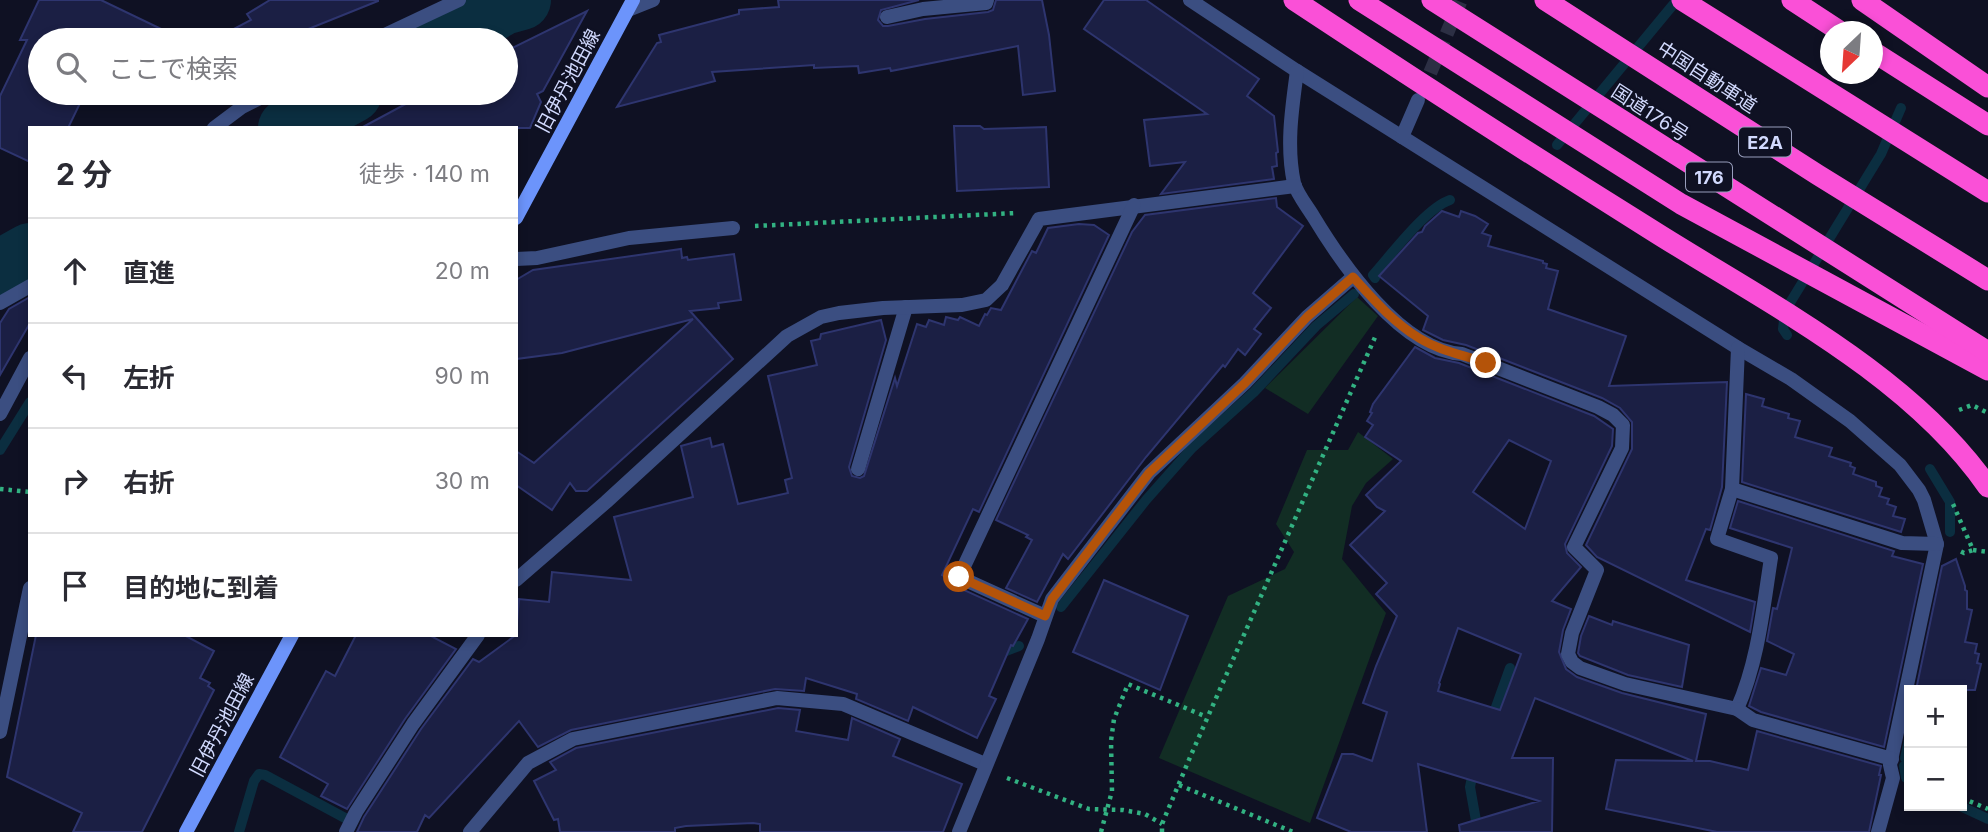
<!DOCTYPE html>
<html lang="ja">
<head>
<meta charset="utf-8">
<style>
  body { margin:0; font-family:Inter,"Noto Sans JP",sans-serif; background:#f2f2f3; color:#2b2b33 }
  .controls { position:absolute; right:21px; bottom:21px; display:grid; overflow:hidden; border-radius:0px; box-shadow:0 4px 10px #0003 }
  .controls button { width:63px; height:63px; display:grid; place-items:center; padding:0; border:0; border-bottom:2px solid #e1e1e2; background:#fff; color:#2b2b33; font:35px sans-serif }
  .compass { position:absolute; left:1820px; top:21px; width:63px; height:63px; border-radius:50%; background:#fff; box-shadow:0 4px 10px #0003; rotate:205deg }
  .stop { position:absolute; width:21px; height:21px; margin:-16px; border:5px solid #b45309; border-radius:50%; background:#fff }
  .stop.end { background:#b45309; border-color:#fff; box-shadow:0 2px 7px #0008 }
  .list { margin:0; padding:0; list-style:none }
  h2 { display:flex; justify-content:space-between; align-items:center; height:91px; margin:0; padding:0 28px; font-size:30px }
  h2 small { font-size:23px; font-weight:400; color:#7c7c81 }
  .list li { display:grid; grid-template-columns:46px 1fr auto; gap:21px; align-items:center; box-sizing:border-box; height:105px; padding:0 28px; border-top:2px solid #e1e1e2 }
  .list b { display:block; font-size:26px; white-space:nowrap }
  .list em { font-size:23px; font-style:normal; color:#7c7c81 }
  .icon { flex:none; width:38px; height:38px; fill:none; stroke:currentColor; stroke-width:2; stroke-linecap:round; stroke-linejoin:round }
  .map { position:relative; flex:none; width:1988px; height:832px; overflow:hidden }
  .search { position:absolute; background:#fff; box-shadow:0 4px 10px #0003; left:28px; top:28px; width:490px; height:77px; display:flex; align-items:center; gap:18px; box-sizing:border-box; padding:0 24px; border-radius:38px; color:#7c7c81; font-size:26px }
  .panel { position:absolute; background:#fff; box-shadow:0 4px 10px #0003; left:28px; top:126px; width:490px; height:511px; border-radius:0px }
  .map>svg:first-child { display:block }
</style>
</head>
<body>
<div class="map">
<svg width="1988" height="832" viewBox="0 0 1988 832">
  <rect width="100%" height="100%" fill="#0f1123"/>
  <g fill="#122d24">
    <path d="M1357,297L1378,316L1308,414L1265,388Z"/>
    <path d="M1358,432L1393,459L1366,483L1352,506L1342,559L1386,613L1310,823L1159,758L1228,596L1285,569L1294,552L1276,524L1307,450H1348Z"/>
  </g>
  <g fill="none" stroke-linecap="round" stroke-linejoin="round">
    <g stroke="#0b2e40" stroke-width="10">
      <path d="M1557,145L1677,0"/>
      <path d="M1375,278L1373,275C1391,255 1426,208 1450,200"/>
      <path d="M1787,335L1783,329L1785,311L1881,154L1901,108"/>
      <path d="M0,450L30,402"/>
      <path d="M1930,469L1950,502V532"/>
      <path d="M1061,607L1146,500L1192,448L1254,392L1316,326L1354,294"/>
      <path d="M998,654L1019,646"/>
      <path d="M1491,721L1510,668"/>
      <path d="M1905,758L1909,740"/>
      <path d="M1904,766L1906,778L1909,779"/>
      <path d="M1474,767L1470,787L1478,832"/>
      <path d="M1960,806L1988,819"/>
      <path d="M239,832L254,781L259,774L265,775L345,818"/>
    </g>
    <g stroke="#0b2e40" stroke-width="60">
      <path d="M443,40L503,5L521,0"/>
      <path d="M288,128L352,93"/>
      <path d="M0,270L30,253"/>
    </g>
  </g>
  <g fill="#1b1f44" stroke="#2e356f" stroke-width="2" fill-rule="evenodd">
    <path d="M39,0H101L184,40H40V93H85L68,128H30V162L0,148V96L27,40H20Z"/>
    <path d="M270,0H378V1L281,40H213L251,20L247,14Z"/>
    <path d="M778,0H919L881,10L878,20L883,26H888L925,19L988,12L993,10L996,0H1042L1049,35L1055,91L1023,95L1018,46L891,71L890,68L859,73L858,66L814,68V65L712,72L715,81L617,107L657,43L661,42L659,35L739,14V10L779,7Z"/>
    <path d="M1104,0H1146L1259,79L1247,96L1274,116L1278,152L1276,153L1277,166L1272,167L1274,179L1161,194L1185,162L1150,166L1144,120L1207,114L1084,29Z"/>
    <path d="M587,11L543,91L537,94L541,102L530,128H361L426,93H506V51Z"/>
    <path d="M954,126H980L984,129L1046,127L1049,187L957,191Z"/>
    <path d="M1276,198L1277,207L1303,226L1253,293L1271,308L1254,329L1261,334L1245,355L1238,349L1225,367L1223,365L1146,457L1068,559L1063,554L1037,602L1006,588L1032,540L1026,537L1028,535L996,520L1132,232L1145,215Z"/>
    <path d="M1442,211L1459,217L1461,211L1475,216L1488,224L1482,233L1491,236L1488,246L1543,261V263L1547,264L1546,268L1558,271L1548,309L1626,336L1609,386L1727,382L1722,487L1710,530L1706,529L1686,580L1755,602L1750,632L1597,557L1586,545L1632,449V422L1620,408L1602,398L1466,345L1443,340L1423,330L1428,316L1379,276L1418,233L1422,232L1425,226Z"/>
    <path d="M1079,224L1094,225L1109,235L979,512L973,509L942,575L950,579L955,586L1028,619L1013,646L1011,645L989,696L996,699L977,738L913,707L908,721L856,699L857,694L806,678L804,691L775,689L571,730L538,747L519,721L429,818L425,815L417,832H357L364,817L421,729L473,659L479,662L516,635L519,599L549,602L552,572L631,580L614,517L693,497L681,446L710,438L712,447L723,444L738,504L788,493L785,480L792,478L768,376L817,365L811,341L820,339L821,334L881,320L886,340L849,467L852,476L860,478L864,476L895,378L897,386L917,324L926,327L929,320L944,325L946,317L958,320L960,317L979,326L985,314L987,315L991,308L1001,310L1032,251L1036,253L1048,228Z"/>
    <path d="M681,249L682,258L687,257L688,260L734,254L741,300L718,303L719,308L690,311L733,359L587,491H576L570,483L552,510L516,485V451L534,463L693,319L562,353L516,359V280L533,270Z"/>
    <path d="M30,297V323L0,375V323L9,309Z"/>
    <path d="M1415,347L1435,358L1459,363L1594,416L1613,429L1612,446L1565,544L1567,553L1581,567L1552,601L1571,609L1563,630L1559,652L1566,669L1577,677L1622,693L1706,714L1696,761H1710L1748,770L1757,731L1881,766L1879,775H1881L1869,832H1717L1606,809L1616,760L1693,761L1535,698L1512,758H1553L1552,832H1460L1459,825L1539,801L1418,764L1427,832H1351L1317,818L1342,754H1353L1372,761L1387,712L1363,703L1376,666L1397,616L1376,594L1387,583L1350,545L1385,511L1377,507L1366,495L1401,461L1365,437L1373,425L1367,421L1372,413L1370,412L1373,404ZM1509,440L1551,461L1525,529L1473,492ZM1458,628L1521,654L1500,710L1438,691L1440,684L1439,683Z"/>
    <path d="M1746,394L1764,399L1762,406L1789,414L1788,418L1800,421L1795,437L1832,448L1829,456L1851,463L1850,466L1855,468L1853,474L1876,482V486L1882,488L1879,496L1889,499L1887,504L1896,507L1893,516L1905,519L1901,532L1742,482Z"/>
    <path d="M1738,501L1894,551L1892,556L1923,564L1884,747L1761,712L1749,706L1761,668L1786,675L1794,654L1767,641L1773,608L1777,609L1792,548L1730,528Z"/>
    <path d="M1956,559L1965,586V590L1967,591V609L1972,610L1965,642L1977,644L1975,653L1979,654L1977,663L1981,664L1975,690H1916L1942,566Z"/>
    <path d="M1104,580L1188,616L1160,690L1073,652Z"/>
    <path d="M1589,616L1612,625L1613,621L1689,645L1682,687L1628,675L1580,656L1578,653L1581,636Z"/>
    <path d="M36,635H184L214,651L200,678L210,683L208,686L214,690L142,832H73L82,813L7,777Z"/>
    <path d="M356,635H429L456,649L405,719L347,809L321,796L328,784L280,757L326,671L335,676Z"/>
    <path d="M778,708L800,710L796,731L848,740L852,718L900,739L893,756L962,784L943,832H760V824L753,823L686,826L675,828V832H560L558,819L554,820L534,781L556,770L550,762L576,748Z"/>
  </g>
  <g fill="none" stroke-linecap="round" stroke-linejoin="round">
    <path stroke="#2c2f44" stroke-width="14" stroke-dasharray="14 7" stroke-linecap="butt" d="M1422,92L1461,0"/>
    <g stroke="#32b282" stroke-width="4.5" stroke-dasharray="3.5 5" stroke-linecap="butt">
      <path d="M755,226L1016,213"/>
      <path d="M1959,410L1972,405L1988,413"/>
      <path d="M0,489L30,492"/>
      <path d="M1953,504L1973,550L1964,553L1960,551"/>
      <path d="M1973,550L1988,552"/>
      <path d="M1007,778L1089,809L1123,810L1145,814L1162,824"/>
      <path d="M1179,785L1293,832"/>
      <path d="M1962,798L1988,809"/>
      <path d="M1101,832L1112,791L1111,741L1114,719L1128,684L1207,717"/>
      <path d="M1162,832V824L1191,755L1376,335"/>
    </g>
    <g stroke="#3b4e81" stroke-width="14">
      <path d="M516,259L537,258L629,238L733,228"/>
      <path d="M858,469L906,307"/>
      <path d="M0,732L30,588"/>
    </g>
    <g stroke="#3b4e81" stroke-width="14">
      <path d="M1190,0L1297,71L1738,348L1791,379L1850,421L1900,465L1919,490L1924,500L1937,544L1890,765L1893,778L1878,832"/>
      <path d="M628,10L653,0"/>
      <path d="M887,17L923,9L986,3L987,0"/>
      <path d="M374,40L459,0"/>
      <path d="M1297,71C1292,108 1286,146 1294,183C1297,194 1307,206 1313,216C1342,264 1401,350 1462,354L1598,407L1613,415L1623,425L1622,448L1574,547L1597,570L1572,633L1568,654L1572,662L1580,668L1625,684L1737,709C1758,662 1763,609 1771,558L1717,539L1732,489"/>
      <path d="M214,128L242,107L270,93"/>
      <path d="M1402,137L1418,100"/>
      <path d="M0,303L30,286"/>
      <path d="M1738,348L1732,489L1902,543L1937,544"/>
      <path d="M0,414L30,358"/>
      <path d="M516,580L606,502L787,336L821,317L839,313L883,308L962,305L986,300L1002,285L1039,219L1295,186"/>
      <path d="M1045,616L959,577L1134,205"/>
      <path d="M1737,709L1753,720L1892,759"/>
      <path d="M346,832L356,812L413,724L478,635"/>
      <path d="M470,832L528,763L573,739L777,698L843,704L985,764"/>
      <path d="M959,832L1038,639L1052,599L1149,473L1245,383L1307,317L1353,277"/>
    </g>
    <g stroke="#6c94fb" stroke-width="14">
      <path d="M516,218L633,0"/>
      <path d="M186,832L292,635"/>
    </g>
    <g stroke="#fa50d7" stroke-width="21">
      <path d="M1545,0L1818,175L1988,280"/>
      <path d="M1682,0L1988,192"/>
      <path d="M1792,0L1841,32"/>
      <path d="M1862,0L1988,87"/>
      <path d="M1872,51L1988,125"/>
    </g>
    <g stroke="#fa50d7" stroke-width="21">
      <path d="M1294,0C1412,78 1530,154 1650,229C1765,302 1910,374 1988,487"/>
      <path d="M1359,0L1681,204L1988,370"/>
      <path d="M1432,0L1988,352"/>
    </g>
  </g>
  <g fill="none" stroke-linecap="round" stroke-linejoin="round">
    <path stroke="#b45309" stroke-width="9" d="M959,577L1045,616L1052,599L1149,473L1245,383L1307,317L1353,277C1373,299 1393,322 1419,338C1440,351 1464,355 1486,363"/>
  </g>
  <g text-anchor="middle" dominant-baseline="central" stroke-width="5" stroke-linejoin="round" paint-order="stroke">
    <g fill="#0f1123" stroke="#989ebc" stroke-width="2">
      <rect x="1739" y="127.5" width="52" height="29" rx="5"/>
      <rect x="1686" y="162.5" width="46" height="29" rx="5"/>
    </g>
    <g font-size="18" font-weight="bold" fill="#d2dafe">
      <text x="1765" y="142">E2A</text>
      <text x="1709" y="177">176</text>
    </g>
    <g font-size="19" fill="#d2dafe" stroke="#0f1123">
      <text transform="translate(1707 77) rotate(33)">中国自動車道</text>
      <text transform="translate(568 81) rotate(-62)">旧伊丹池田線</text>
      <text transform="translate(1650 113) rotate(33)">国道176号</text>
      <text transform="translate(222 725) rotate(-62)">旧伊丹池田線</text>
    </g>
  </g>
</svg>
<div class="controls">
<button>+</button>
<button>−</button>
</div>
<svg class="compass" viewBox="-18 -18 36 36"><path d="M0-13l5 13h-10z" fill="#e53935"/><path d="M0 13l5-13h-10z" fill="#7c7c81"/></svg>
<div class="stop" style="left:959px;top:577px"></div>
<div class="stop end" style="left:1486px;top:363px"></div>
<div class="search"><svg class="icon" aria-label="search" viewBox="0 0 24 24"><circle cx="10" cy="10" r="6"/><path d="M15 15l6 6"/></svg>ここで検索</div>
<section class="panel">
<h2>2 分<small>徒歩 · 140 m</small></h2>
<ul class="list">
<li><svg class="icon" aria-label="ahead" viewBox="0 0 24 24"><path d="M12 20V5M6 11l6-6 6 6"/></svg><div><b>直進</b></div><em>20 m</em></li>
<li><svg class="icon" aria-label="left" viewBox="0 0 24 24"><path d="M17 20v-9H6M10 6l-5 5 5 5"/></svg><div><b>左折</b></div><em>90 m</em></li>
<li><svg class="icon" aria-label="right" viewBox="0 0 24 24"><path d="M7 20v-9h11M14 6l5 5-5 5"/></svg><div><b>右折</b></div><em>30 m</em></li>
<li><svg class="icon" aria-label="arrive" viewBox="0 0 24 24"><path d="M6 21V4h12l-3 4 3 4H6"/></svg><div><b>目的地に到着</b></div></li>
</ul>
</section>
</div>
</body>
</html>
